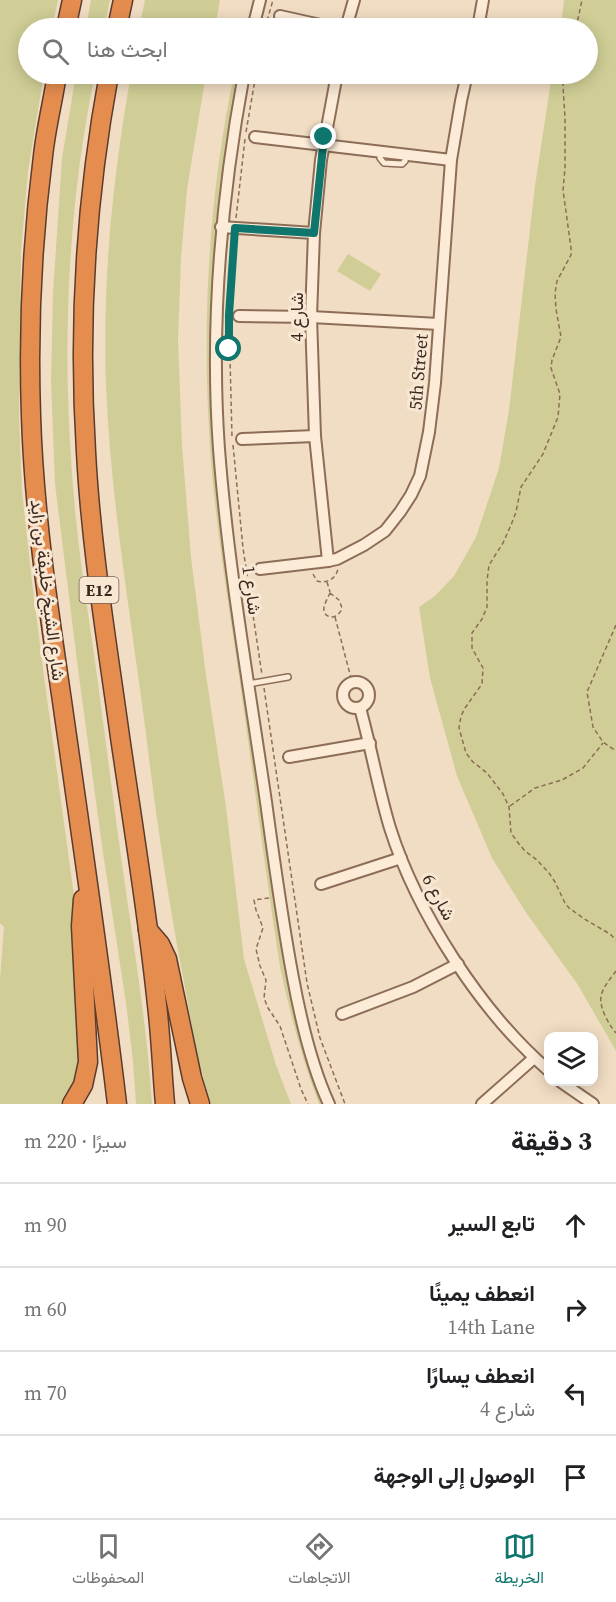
<!DOCTYPE html>
<html lang="ar">
<head>
<meta charset="utf-8">
<style>
  body { margin:0; font-family:"Source Serif 4",Vazirmatn,serif; background:#f6f6f6; color:#202124; direction:rtl }
  .controls { position:absolute; right:18px; bottom:18px; display:grid; overflow:hidden; border-radius:12px; box-shadow:0 3px 15px #0003 }
  .controls button { width:54px; height:54px; display:grid; place-items:center; padding:0; border:0; border-bottom:2px solid #e0e0e0; background:#fff; color:#202124; font:30px sans-serif }
  .stop { position:absolute; width:18px; height:18px; margin:-14px; border:4px solid #0f766e; border-radius:50%; background:#fff }
  .stop.end { background:#0f766e; border-color:#fff; box-shadow:0 2px 6px #0008 }
  .list { margin:0; padding:0; list-style:none }
  h2 { display:flex; justify-content:space-between; align-items:center; height:78px; margin:0; padding:0 24px; font-size:26px }
  h2 small { font-size:20px; font-weight:400; color:#757577 }
  .list li { display:grid; grid-template-columns:39px 1fr auto; gap:18px; align-items:center; box-sizing:border-box; height:84px; padding:0 24px; border-top:2px solid #e0e0e0 }
  .list b { display:block; font-size:22px; white-space:nowrap }
  .list p { margin:0; font-size:20px; white-space:nowrap; color:#757577 }
  .list em { font-size:20px; font-style:normal; color:#757577 }
  .icon { flex:none; width:33px; height:33px; fill:none; stroke:currentColor; stroke-width:2; stroke-linecap:round; stroke-linejoin:round }
  .map { position:relative; flex:none; width:616px; height:1104px; overflow:hidden; direction:ltr }
  .search { position:absolute; background:#fff; box-shadow:0 3px 15px #0003; left:18px; right:18px; top:18px; height:66px; display:flex; align-items:center; gap:15px; box-sizing:border-box; padding:0 21px; border-radius:33px; color:#757577; font-size:22px }
  .sheet { height:414px; background:#fff }
  nav { display:flex; justify-content:space-around; align-items:center; box-sizing:border-box; height:84px; border-top:2px solid #e0e0e0; background:#fff; font-size:16px; color:#757577 }
  nav a { display:grid; justify-items:center; gap:3px }
  nav .on { color:#0f766e }
  .map>svg:first-child { display:block }
</style>
</head>
<body>
<div class="map">
<svg width="616" height="1104" viewBox="0 0 616 1104">
  <rect width="100%" height="100%" fill="#f1ddc3"/>
  <g fill="#d0ce96">
    <path d="M0,0H58L52,28H28V74H44L28,171L21,252L19,417L22,491L32,582L45,684L79,932L86,1043L69,1104H0V979L4,927L0,923Z"/>
    <path d="M91,0H110L104,28H86Z"/>
    <path d="M145,0H220L215,28H139Z"/>
    <path d="M564,0H616V1051L578,985L525,911L492,858L457,776L430,678L419,607L435,596L454,576L476,537L499,468L509,410L535,186L552,74H588V28H561Z"/>
    <path d="M76,74H95C68,204 62,341 72,473C76,534 85,594 94,654C104,727 113,799 123,871C134,949 147,1026 152,1104H136L133,1061L126,1003L103,853L78,669L55,484L51,380L53,293L62,158Z"/>
    <path d="M131,74H206L187,189L181,258L178,340L182,445L191,557L206,675L226,807L244,959L276,1065L291,1104H211C198,1064 191,1023 184,982C168,899 156,817 146,734C131,618 111,503 106,386C102,281 113,176 131,74Z"/>
    <path d="M234,74H239L231,118L217,223L213,283L212,358L253,747L280,938L294,1014L325,1104H319C302,1059 290,1014 280,967C265,870 253,773 239,676C227,594 213,512 209,429C202,311 210,190 234,74Z"/>
    <path d="M348,254L381,274L370,291L337,271Z"/>
  </g>
  <path fill="#d28f77" d="M353,74H380L378,84L352,79Z"/>
  <g fill="none" stroke-linecap="round" stroke-linejoin="round">
    <g stroke="#8d6d58" stroke-width="8">
      <g id="service">
        <path d="M380,152V158L384,163L402,164L405,161L406,155"/>
        <path d="M248,684L288,677"/>
      </g>
    </g>
    <g stroke="#8d6d58" stroke-width="14">
      <g id="minor">
        <path d="M280,16L334,28"/>
        <path d="M253,28L260,0"/>
        <path d="M346,28L354,0"/>
        <path d="M478,28L483,0"/>
        <path d="M244,74C221,198 210,323 219,449C228,567 249,685 266,802C274,861 282,920 293,978C301,1021 311,1065 329,1104"/>
        <path d="M255,137L451,160"/>
        <path d="M221,227L314,233"/>
        <path d="M239,316L311,317L439,324"/>
        <path d="M242,439L315,436"/>
        <path d="M328,561L315,436L311,317L314,233L321,160L337,74"/>
        <path d="M260,569L328,561L337,559L364,545L385,531L400,512L411,495L420,476L429,432L435,383L451,160L461,101L467,74"/>
        <circle cx="356" cy="695" r="13"/>
        <path d="M360,708C371,747 378,788 390,828C417,913 481,1012 548,1070"/>
        <path d="M289,757L370,743"/>
        <path d="M321,884L401,858"/>
        <path d="M342,1014L413,987L458,964"/>
        <path d="M561,1082L593,1104"/>
        <path d="M482,1104L534,1058"/>
      </g>
    </g>
    <g stroke="#5a3b2d" stroke-width="21">
      <g id="motorway">
        <path d="M66,28L72,0"/>
        <path d="M117,28L123,0"/>
        <path d="M57,74C53,101 46,128 43,156C32,242 28,329 31,416C34,512 48,606 62,701C81,835 101,969 117,1104"/>
        <path d="M109,74C86,198 78,326 86,452C91,548 107,642 120,737C133,826 148,916 157,1005C161,1038 162,1071 165,1104"/>
        <path d="M148,930L160,944L167,959L192,1078L200,1104"/>
        <path d="M72,1104L83,1085L88,1062L81,926L83,899"/>
      </g>
    </g>
    <g stroke="#8d6d58" stroke-width="1.5" stroke-dasharray="4.5 3" stroke-linecap="butt">
      <path d="M265,28L273,0"/>
      <path d="M576,28L582,0"/>
      <path d="M565,74L563,86L565,118V168L563,190L571,248V255L557,281L555,293L556,309L561,337L552,360L551,368L560,394L558,417L543,454L521,487L516,512L511,525L503,543L489,565L487,581V607L482,619L472,633V648L483,668L482,684L465,708L461,716L459,728L466,753L473,762L487,773L503,794L509,807L511,833L519,844L525,851L537,860L549,873L555,882L565,903L569,908L586,920L610,934L616,940"/>
      <path d="M246,132L256,74"/>
      <path d="M236,218L245,139"/>
      <path d="M229,314L234,238"/>
      <path d="M229,319L232,437"/>
      <path d="M233,445L243,548L262,675"/>
      <path d="M313,574L317,581C327,584 337,578 338,568"/>
      <path d="M327,582L330,592"/>
      <path d="M330,593L339,600L342,608C338,621 322,619 324,607C325,603 328,597 330,593Z"/>
      <path d="M335,617L352,682"/>
      <path d="M616,625L587,692L593,727L603,742L616,751"/>
      <path d="M264,688L307,983L320,1038L345,1104"/>
      <path d="M510,806L535,788L562,780L583,768L603,743"/>
      <path d="M269,898L254,900L256,910L263,928L256,949L260,966L266,980L264,998L268,1008L280,1026L301,1089L308,1104"/>
      <path d="M616,971C611,978 602,988 601,997C599,1007 609,1025 616,1033"/>
    </g>
    <use href="#service" stroke="#fbebd7" stroke-width="5"/>
    <use href="#minor" stroke="#fbebd7" stroke-width="10"/>
    <use href="#motorway" stroke="#e58d4f" stroke-width="18"/>
  </g>
  <g fill="none" stroke-linecap="round" stroke-linejoin="round">
    <path stroke="#0f766e" stroke-width="8" d="M229,349V315L235,228L314,233L324,137"/>
  </g>
  <g text-anchor="middle" dominant-baseline="central" stroke-width="6" stroke-linejoin="round" paint-order="stroke">
    <rect fill="#f8e8d3" stroke="#746254" stroke-width="1.5" x="79.5" y="577" width="39" height="26" rx="4.5"/>
    <g font-size="16" font-weight="bold" fill="#3c281e">
      <text x="99" y="590">E12</text>
    </g>
    <g font-size="18" fill="#3c281e" stroke="#f8e8d3">
      <text transform="translate(296 317) rotate(-90)">شارع 4</text>
      <text transform="translate(418 372) rotate(-85)">5th Street</text>
      <text transform="translate(48 590) rotate(83)">شارع الشيخ خليفة بن زايد</text>
      <text transform="translate(252 590) rotate(82)">شارع 1</text>
      <text transform="translate(439 897) rotate(62)">شارع 6</text>
    </g>
  </g>
</svg>
<div class="controls">
<button><svg class="icon" aria-label="layers" viewBox="0 0 24 24"><path d="M12 4l9 5-9 5-9-5zM3 14l9 5 9-5"/></svg></button>
</div>
<div class="stop" style="left:229px;top:349px"></div>
<div class="stop end" style="left:324px;top:137px"></div>
<div class="search"><svg class="icon" aria-label="search" viewBox="0 0 24 24"><circle cx="10" cy="10" r="6"/><path d="M15 15l6 6"/></svg>ابحث هنا</div>
</div>
<section class="sheet">
<h2>3 دقيقة<small>سيرًا · 220 m</small></h2>
<ul class="list">
<li><svg class="icon" aria-label="ahead" viewBox="0 0 24 24"><path d="M12 20V5M6 11l6-6 6 6"/></svg><div><b>تابع السير</b></div><em>90 m</em></li>
<li><svg class="icon" aria-label="right" viewBox="0 0 24 24"><path d="M7 20v-9h11M14 6l5 5-5 5"/></svg><div><b>انعطف يمينًا</b><p>14th Lane</p></div><em>60 m</em></li>
<li><svg class="icon" aria-label="left" viewBox="0 0 24 24"><path d="M17 20v-9H6M10 6l-5 5 5 5"/></svg><div><b>انعطف يسارًا</b><p>شارع 4</p></div><em>70 m</em></li>
<li><svg class="icon" aria-label="arrive" viewBox="0 0 24 24"><path d="M6 21V4h12l-3 4 3 4H6"/></svg><div><b>الوصول إلى الوجهة</b></div></li>
</ul>
</section>
<nav>
<a class="on"><svg class="icon" aria-label="map" viewBox="0 0 24 24"><path d="M3 6l6-2 6 2 6-2v14l-6 2-6-2-6 2zM9 4v14M15 6v14"/></svg>الخريطة</a>
<a><svg class="icon" aria-label="directions" viewBox="0 0 24 24"><path d="M12 3l9 9-9 9-9-9zM9 14v-3h6M13 9l2 2-2 2"/></svg>الاتجاهات</a>
<a><svg class="icon" aria-label="saved" viewBox="0 0 24 24"><path d="M7 4h10v16l-5-4-5 4z"/></svg>المحفوظات</a>
</nav>
</body>
</html>
